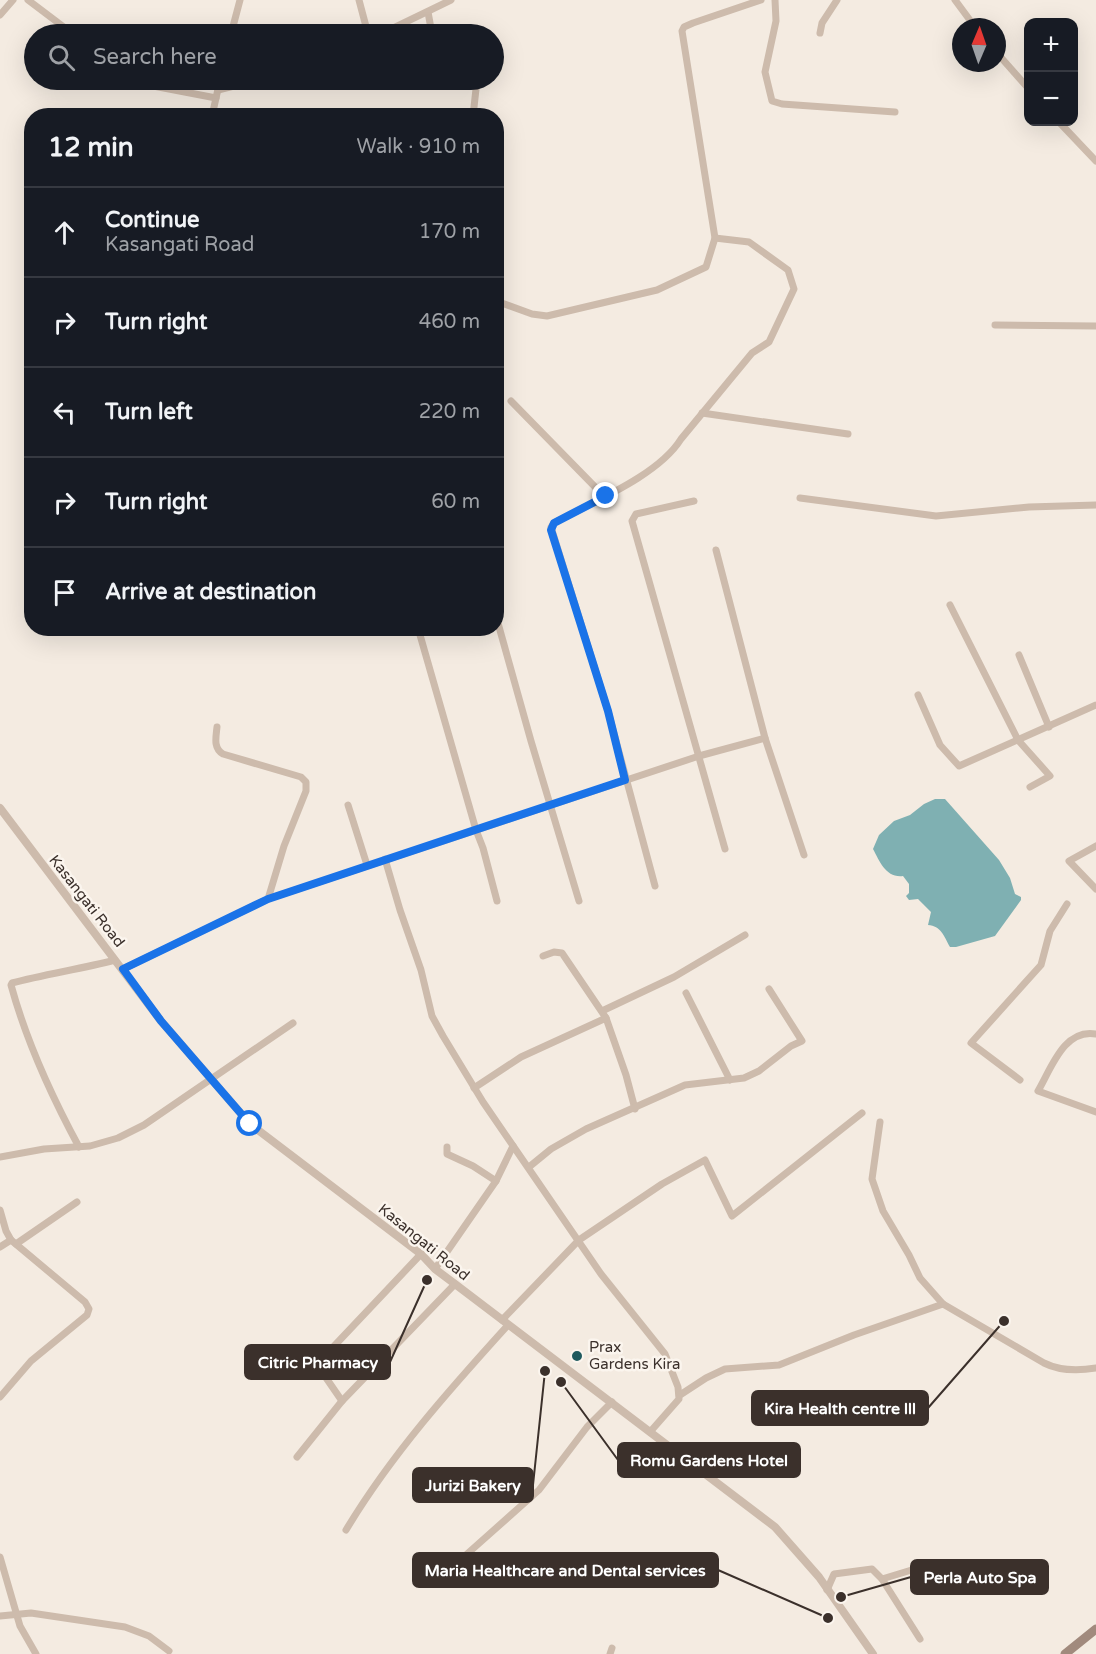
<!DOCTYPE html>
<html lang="en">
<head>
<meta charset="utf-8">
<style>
  body { margin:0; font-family:"Varela Round",sans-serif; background:#242831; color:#f1f3f6 }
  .controls { position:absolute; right:18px; top:18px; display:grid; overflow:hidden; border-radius:12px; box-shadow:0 6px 24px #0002 }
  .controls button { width:54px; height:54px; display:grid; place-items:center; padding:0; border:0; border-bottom:2px solid #363941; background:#171b24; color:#f1f3f6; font:30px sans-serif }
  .compass { position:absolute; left:952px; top:18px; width:54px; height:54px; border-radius:50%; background:#171b24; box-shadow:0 6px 24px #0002; rotate:2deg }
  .stop { position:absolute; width:18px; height:18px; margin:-14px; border:4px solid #1a73e8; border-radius:50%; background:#fff }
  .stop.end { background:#1a73e8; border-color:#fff; box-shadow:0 2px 6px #0008 }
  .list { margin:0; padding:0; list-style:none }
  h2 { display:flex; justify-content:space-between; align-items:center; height:78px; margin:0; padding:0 24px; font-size:26px }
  h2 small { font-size:20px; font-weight:400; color:#9ea1a6 }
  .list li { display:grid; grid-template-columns:39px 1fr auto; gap:18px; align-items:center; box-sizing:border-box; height:90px; padding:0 24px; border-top:2px solid #363941 }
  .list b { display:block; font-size:22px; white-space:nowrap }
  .list p { margin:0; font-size:20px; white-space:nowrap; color:#9ea1a6 }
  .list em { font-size:20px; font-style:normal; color:#9ea1a6 }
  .icon { flex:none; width:33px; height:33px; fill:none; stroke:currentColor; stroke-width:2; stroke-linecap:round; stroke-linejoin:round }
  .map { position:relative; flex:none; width:1096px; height:1654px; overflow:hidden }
  .search { position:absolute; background:#171b24; box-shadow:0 6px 24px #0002; left:24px; top:24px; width:480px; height:66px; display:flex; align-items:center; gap:15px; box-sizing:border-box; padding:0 21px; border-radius:33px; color:#9ea1a6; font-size:22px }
  .panel { position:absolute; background:#171b24; box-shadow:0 6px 24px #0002; left:24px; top:108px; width:480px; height:528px; border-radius:24px }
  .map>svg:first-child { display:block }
</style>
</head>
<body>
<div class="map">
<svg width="1096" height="1654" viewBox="0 0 1096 1654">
  <rect width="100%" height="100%" fill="#f4ebe1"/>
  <path fill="#7fb0b2" d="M935,799H945L999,860L1010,878L1015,894L1021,897V900L995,936L956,947H950C944,936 941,926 928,925L931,912L918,899L909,900L906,896L909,893V884L903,876C886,878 880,862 873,849L879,835L894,821L910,815L924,804Z"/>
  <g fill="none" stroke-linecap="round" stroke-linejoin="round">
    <g stroke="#cdbbac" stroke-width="7">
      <path d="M28,0L73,34"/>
      <path d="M359,0L368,34"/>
      <path d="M775,0L776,21L765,72L772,101L782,104L895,112"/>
      <path d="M955,0L975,27"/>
      <path d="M428,12L432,34"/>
      <path d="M0,15L13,0"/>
      <path d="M820,33L822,23L837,0"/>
      <path d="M231,34L240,0"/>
      <path d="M381,34L451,0"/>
      <path d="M997,53L1028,88"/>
      <path d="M122,80L216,98"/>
      <path d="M218,90L259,80"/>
      <path d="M212,116L220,80"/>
      <path d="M473,116L477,80"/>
      <path d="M1059,122L1096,161"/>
      <path d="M496,301L532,314L547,316L657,290L706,267L715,238L682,31L684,27L693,23L761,0"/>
      <path d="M995,325L1096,326"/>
      <path d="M511,401L600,492L606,496"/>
      <path d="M702,413L848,434"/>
      <path d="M800,498L936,516L1029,507L1096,505"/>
      <path d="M694,501L636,514L632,521L725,849"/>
      <path d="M950,605L1018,740L1050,776L1030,787"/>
      <path d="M496,616L531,741L579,901"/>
      <path d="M418,628L476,830L483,848L497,901"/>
      <path d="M1019,655L1049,727"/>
      <path d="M918,695L940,745L959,766L1096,705"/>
      <path d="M217,727C216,737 213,748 223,754L301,777L306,782V791L284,846L268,899"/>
      <path d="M765,738L804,855"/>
      <path d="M348,805L367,865"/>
      <path d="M1096,846L1069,861L1096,889"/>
      <path d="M385,859L400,910L421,970L432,1016L443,1036L483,1102L601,1274L665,1354L678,1387L679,1399L650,1432"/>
      <path d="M655,886L608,711L551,527L554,523C592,502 658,476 681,439L752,353L769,342L794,289L788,270L749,242L715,238"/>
      <path d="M543,956L554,952L562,953L606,1018L626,1075L635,1109"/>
      <path d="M123,969L268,899L699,756L765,738L716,550"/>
      <path d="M686,993L730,1080"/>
      <path d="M602,1011L674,977L745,935"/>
      <path d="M1096,1034C1064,1028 1051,1069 1038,1091L1096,1112"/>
      <path d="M1020,1080L971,1043L1041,965L1050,931L1067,904"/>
      <path d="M474,1088L521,1057L606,1018"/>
      <path d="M880,1122L872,1179L883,1211L909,1255L920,1278L943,1304L1044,1363C1060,1371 1078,1371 1096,1368"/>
      <path d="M79,1147C52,1097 26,1040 11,985L12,983C46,974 81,969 115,960"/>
      <path d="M447,1147V1154L473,1166L496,1181"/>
      <path d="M0,1157L44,1149L90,1146L118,1138L144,1125L293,1023"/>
      <path d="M529,1167L551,1149L586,1129L685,1085L744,1078L759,1071L791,1046L802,1041L769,989"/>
      <path d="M0,1210L6,1231L11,1240L85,1302L89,1309L87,1315L31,1361L0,1397"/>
      <path d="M16,1244L77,1202"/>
      <path d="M0,1247L11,1240"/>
      <path d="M435,1269L496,1181L513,1146"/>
      <path d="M502,1320L579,1240L662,1184L705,1160L732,1216L862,1113"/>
      <path d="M680,1395L706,1378L725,1369L779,1365L854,1335L943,1304"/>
      <path d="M342,1401L322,1372L320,1361L421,1254"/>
      <path d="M297,1457L342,1401L455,1284"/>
      <path d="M346,1530C391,1455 450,1389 508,1325"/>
      <path d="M0,1557L20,1626L36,1654"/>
      <path d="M449,1570L539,1490L587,1427L612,1402"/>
      <path d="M882,1579L920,1639"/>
      <path d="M827,1590L834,1574L872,1569L882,1579L928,1565"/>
      <path d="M0,1616L31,1613L125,1627L149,1636L169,1651"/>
      <path d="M610,1654L612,1648"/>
    </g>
    <path stroke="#cdbbac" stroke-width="8" d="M0,808L161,1021L250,1124L421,1254L435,1269L455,1284L775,1527L819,1577L873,1654"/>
    <path stroke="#a18a7d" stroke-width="9" d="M1065,1654L1096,1629"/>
  </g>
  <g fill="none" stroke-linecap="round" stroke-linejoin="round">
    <path stroke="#1a73e8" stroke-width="8" d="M250,1124L161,1021L123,969L268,899L625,780L608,711L551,530L554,523L606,496"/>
  </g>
  <circle fill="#1f5a5e" stroke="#fbf5ee" stroke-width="2" cx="577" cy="1356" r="6"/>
  <g text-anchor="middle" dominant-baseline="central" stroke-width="5" stroke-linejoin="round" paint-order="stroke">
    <g font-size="15" fill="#3b302b" stroke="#fbf5ee">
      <text transform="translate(87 901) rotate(52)">Kasangati Road</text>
      <text transform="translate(424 1242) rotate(39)">Kasangati Road</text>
    </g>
    <g font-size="15" fill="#3b302b" stroke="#fbf5ee" text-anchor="start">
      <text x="589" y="1347">Prax<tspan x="589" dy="17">Gardens Kira</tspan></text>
    </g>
  </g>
  <path fill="none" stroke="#3b302b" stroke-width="2" d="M427 1280L390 1362M1004 1321L928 1408M561 1382L618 1460M545 1371L533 1485M828 1618L718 1570M841 1597L911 1577"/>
  <g fill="#3b302b" stroke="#fbf5ee" stroke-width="2">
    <circle cx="427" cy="1280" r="6"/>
    <circle cx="1004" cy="1321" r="6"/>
    <circle cx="561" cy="1382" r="6"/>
    <circle cx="545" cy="1371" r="6"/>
    <circle cx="828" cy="1618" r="6"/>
    <circle cx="841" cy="1597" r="6"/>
  </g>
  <g fill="#3b302b" stroke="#3b302b" stroke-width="2">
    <rect x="245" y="1345" width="145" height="34" rx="6"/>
    <rect x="752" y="1391" width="176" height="34" rx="6"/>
    <rect x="618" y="1443" width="182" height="34" rx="6"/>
    <rect x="413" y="1468" width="120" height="34" rx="6"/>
    <rect x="413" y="1553" width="305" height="34" rx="6"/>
    <rect x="911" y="1560" width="137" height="34" rx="6"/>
  </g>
  <g font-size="16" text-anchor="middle" font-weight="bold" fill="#fff">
    <text x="318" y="1368">Citric Pharmacy</text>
    <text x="840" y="1414">Kira Health centre lll</text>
    <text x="709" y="1466">Romu Gardens Hotel</text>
    <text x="473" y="1491">Jurizi Bakery</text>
    <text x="565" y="1576">Maria Healthcare and Dental services</text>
    <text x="980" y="1583">Perla Auto Spa</text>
  </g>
</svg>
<div class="controls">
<button>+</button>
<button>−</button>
</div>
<svg class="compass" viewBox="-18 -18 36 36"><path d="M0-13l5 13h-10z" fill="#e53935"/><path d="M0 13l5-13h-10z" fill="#9ea1a6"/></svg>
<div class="stop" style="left:250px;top:1124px"></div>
<div class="stop end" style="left:606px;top:496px"></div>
<div class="search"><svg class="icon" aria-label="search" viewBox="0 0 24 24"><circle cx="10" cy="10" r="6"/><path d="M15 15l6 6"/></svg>Search here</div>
<section class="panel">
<h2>12 min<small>Walk · 910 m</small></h2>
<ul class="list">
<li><svg class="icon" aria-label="ahead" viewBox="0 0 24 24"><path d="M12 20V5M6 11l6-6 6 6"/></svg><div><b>Continue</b><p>Kasangati Road</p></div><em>170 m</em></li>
<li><svg class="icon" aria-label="right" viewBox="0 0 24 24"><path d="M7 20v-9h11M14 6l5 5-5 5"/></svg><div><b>Turn right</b></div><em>460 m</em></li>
<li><svg class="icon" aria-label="left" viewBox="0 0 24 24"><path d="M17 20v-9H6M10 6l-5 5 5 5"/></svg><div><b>Turn left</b></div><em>220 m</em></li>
<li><svg class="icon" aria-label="right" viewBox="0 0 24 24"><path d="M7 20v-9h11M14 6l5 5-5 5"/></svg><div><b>Turn right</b></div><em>60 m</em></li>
<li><svg class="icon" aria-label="arrive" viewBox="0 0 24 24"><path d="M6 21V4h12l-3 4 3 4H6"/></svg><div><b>Arrive at destination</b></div></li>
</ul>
</section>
</div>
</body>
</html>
